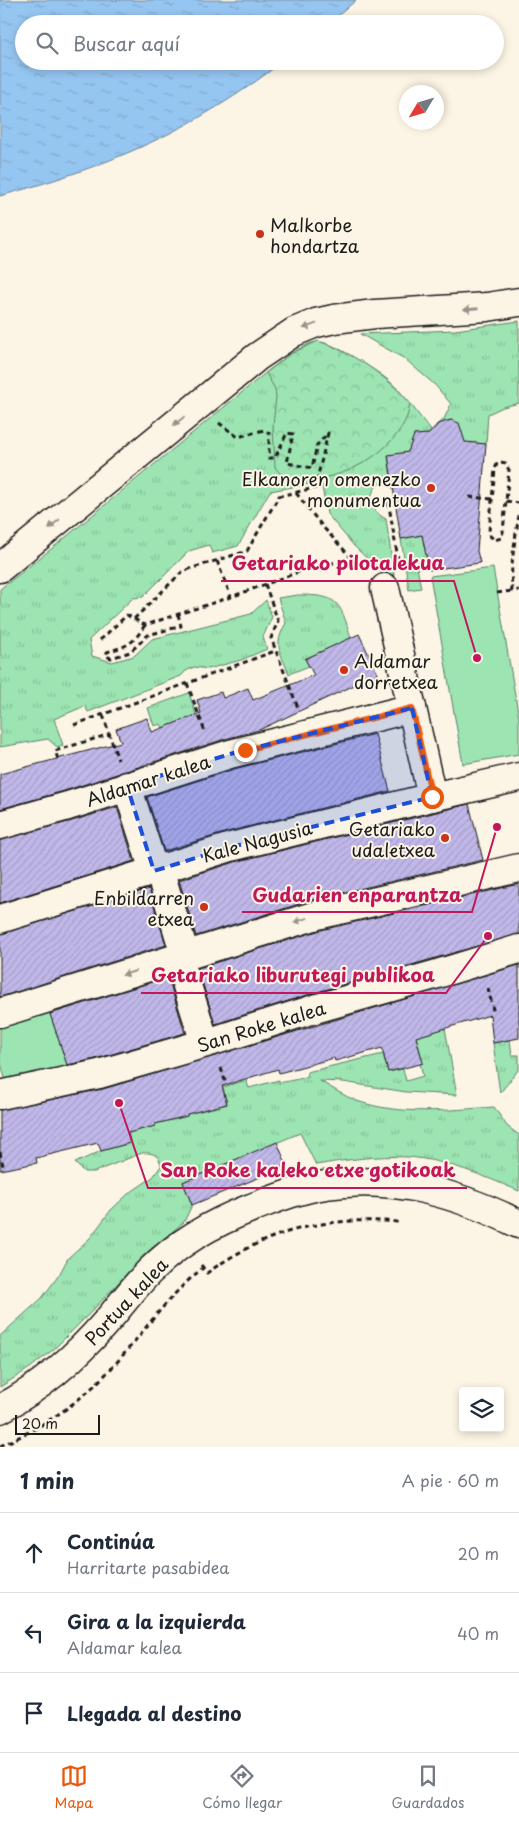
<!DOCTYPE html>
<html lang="es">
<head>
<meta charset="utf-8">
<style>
  body { margin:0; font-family:"Playpen Sans",sans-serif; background:#f6f6f7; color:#1f2937 }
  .controls { position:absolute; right:15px; bottom:15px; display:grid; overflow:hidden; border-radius:5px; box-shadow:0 2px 8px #0003 }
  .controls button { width:45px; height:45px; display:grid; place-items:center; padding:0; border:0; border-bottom:1px solid #e0e1e3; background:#fff; color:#1f2937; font:25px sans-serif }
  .compass { position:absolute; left:399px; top:85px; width:45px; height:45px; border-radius:50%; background:#fff; box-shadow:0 2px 8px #0003; rotate:232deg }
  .scale { position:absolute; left:15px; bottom:12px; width:85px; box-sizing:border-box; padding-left:5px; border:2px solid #1c1c1c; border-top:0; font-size:14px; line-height:18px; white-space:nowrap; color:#1c1c1c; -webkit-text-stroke:4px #fcf5e5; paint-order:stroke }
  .stop { position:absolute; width:15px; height:15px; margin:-11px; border:4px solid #ea580c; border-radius:50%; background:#fff }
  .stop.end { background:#ea580c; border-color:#fff; box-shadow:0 1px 5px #0008 }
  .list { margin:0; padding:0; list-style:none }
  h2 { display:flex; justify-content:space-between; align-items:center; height:65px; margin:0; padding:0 20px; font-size:21px }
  h2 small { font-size:16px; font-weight:400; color:#747a83 }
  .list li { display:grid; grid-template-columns:32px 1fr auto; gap:15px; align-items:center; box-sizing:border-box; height:80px; padding:0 20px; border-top:1px solid #e0e1e3 }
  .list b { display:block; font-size:19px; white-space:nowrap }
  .list p { margin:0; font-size:16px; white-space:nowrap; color:#747a83 }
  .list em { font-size:16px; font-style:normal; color:#747a83 }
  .icon { flex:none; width:28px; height:28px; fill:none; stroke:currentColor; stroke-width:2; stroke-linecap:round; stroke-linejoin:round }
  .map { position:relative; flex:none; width:519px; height:1447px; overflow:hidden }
  .search { position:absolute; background:#fff; box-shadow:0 2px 8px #0003; left:15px; right:15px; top:15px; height:55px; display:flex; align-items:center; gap:12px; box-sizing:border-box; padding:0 18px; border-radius:28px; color:#747a83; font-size:19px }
  .sheet { height:305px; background:#fff }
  nav { display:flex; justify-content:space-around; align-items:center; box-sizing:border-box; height:70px; border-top:1px solid #e0e1e3; background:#fff; font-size:14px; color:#747a83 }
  nav a { display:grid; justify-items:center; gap:2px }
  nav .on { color:#ea580c }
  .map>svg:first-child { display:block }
</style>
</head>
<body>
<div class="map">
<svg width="519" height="1447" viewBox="0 0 519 1447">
  <defs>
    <pattern id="grass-tufts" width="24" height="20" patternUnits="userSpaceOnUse" patternTransform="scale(1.25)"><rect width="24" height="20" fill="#9ce4b2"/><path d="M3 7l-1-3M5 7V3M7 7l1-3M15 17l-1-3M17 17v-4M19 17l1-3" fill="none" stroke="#86c398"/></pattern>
    <pattern id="forest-crowns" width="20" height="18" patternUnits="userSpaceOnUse" patternTransform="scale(1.25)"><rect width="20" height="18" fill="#9ce4b2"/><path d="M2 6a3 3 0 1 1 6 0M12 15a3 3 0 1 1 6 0" fill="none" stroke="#86c398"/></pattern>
    <pattern id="water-ripples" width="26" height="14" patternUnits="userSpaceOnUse" patternTransform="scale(1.25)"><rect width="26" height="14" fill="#95c5f1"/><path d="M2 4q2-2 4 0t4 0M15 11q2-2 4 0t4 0" fill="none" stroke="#80a9ce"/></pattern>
    <pattern id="building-hatch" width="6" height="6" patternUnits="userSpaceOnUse" patternTransform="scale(1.25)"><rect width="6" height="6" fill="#c1b8ea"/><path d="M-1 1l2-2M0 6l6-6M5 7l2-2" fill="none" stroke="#a59ec8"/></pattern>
  </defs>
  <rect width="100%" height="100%" fill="#fcf5e5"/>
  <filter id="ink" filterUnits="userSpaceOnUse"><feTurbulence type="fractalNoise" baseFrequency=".02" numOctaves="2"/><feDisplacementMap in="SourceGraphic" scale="10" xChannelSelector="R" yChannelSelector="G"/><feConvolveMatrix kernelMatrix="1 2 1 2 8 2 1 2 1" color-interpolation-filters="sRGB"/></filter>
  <g filter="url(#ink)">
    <g fill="url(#grass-tufts)" stroke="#5c8067">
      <path d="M519,321V403L503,407L488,414L486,444L463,442C462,430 461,423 450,420L438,424L433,434L415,435L408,452L388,456L391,478C368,484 364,508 386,519L394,575H384L354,546L327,514L321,482L270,491L238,546L212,553L209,545L189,551L143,597L133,598L89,640L92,656L112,662L134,656L152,639L251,614L266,600L272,617L263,637L267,649L241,660L208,669L194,667L186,671L181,676L88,712L85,706L54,719L63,745L57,747L48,739L0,747V589L55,546L263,375C274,366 305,341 318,342C329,342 341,350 350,355C363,363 377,371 388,380C406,395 418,415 433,433L436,425L444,419L451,404L435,385L405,359L360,334L455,330Z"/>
      <path d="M422,535L427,559L416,562L421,588L409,590L401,539Z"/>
      <path d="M298,595C338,595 340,601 351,638L305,659L309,666L289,674C280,651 273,646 286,623L278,598Z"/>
      <path d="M189,693L196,715L163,728L161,724L154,726L148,708Z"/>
      <path d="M445,1028L457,1095L406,1092L343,1082L320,1081C332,1088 344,1096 357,1101C401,1116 449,1110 494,1107L507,1126L519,1135V1191C484,1176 446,1160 408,1157C377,1155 346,1160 316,1165L300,1133L183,1182L192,1205L184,1222L146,1253L91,1312L54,1349L30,1368L0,1387V1336L42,1298L59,1275L68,1258L90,1238L111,1210L128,1194L153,1177L161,1166C160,1155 152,1152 142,1153L94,1172H84L75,1163L101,1151L130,1143L128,1133L155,1126V1124L187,1116V1114L227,1104L223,1087L246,1080L249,1088L279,1080V1083L308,1077L307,1072L383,1054L388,1072L403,1069L406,1081L423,1076L420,1064L423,1063L416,1037Z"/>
      <path d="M510,1040L512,1055H519V1069L500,1093L493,1043Z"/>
    </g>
    <path fill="url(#forest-crowns)" stroke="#5c8067" d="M318,341C353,353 386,375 410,403C409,409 408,416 405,421C388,456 339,482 302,479C291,479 281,477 275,467L273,425L276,397L275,389L266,373L290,354Z"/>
    <g fill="#9ce4b2" stroke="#5c8067">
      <path d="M493,568L519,718V754L463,764L430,576Z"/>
      <path d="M48,1008L71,1075L8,1089L0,1060V1022Z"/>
    </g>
    <path fill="url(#water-ripples)" stroke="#65819c" d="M0,0H356L329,24H24V61H283C195,130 107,167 0,196Z"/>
    <g fill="url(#building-hatch)" stroke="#1c1c1c">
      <path d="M451,420L459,423L465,442L486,444L477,551L480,563L429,570L422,535L401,539L388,455L408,452L414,435L429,434L438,424Z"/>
      <path d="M359,634L378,674L259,730L225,739L64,791L0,809V774L121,742L116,729L147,718L152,732L201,713L197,700L221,692L223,698L248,688L253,700L314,675L305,659Z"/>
      <path d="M375,734L390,791L227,832L164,851L147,797L234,769Z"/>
      <path d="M469,804L483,860L312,900L196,936L179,880L235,862Z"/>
      <path d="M117,807L134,861L0,903V840L72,821Z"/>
      <path d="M519,884V934L307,995L215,1024L198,968L321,930Z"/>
      <path d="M149,889L166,945L0,997V934Z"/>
      <path d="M519,965V1038L493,1043L490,1015L416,1037L423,1063L420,1064L388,1072L382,1048L335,1061L334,1058L279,1073L278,1069L222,1086L227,1104L187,1114V1116L155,1124V1126L128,1133L130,1143L101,1151L98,1143L36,1158L37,1163L0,1170V1110L103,1089Z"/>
      <path d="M168,977L185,1033L95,1059L67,1065L50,1014Z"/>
      <path d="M277,1142L287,1166L192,1205L183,1182Z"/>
    </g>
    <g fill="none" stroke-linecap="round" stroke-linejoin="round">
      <g stroke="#1c1c1c" stroke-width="31">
        <g id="street">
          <path d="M0,568L257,357L294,332L316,323L334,319L375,314L487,307L519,302"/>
          <path d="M385,588L432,797"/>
          <path d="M127,786L154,871"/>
          <path d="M0,825L68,806L230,754L412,708"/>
          <path d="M159,869L185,955"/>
          <path d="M0,919L231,847L432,797L519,777"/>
          <path d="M178,957L205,1043"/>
          <path d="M0,1013L317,915L519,868"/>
          <path d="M0,1095L99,1074L213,1041L311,1010L434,975L519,949"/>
          <path d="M0,1409C42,1387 77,1356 107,1321C122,1304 135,1285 152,1269C179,1242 215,1222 251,1208C275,1199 301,1188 326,1185C396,1175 458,1194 519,1224"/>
        </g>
      </g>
      <g stroke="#1c1c1c" stroke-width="3" stroke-dasharray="5 4" stroke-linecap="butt">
        <path d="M501,462L505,463L509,470L503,532L501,538L495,540L490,536L489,531L495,469L497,464Z"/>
        <path d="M296,493L322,526L357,564"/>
        <path d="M469,497L492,499"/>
        <path d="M395,499L388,500L399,565"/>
        <path d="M506,501L519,503"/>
        <path d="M519,515C515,540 510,565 512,591L519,590"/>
        <path d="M217,561L231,597"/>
        <path d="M265,584L278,621L271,638L298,708"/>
        <path d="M497,593L512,591"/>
        <path d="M134,619L145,625L231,597L320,564L344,562L355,564L365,570"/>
        <path d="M145,625C132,645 129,645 107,652L106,656L111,658L130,652L148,635L181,626L178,614"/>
        <path d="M100,640L127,615L134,619L183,571L247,551L279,496L315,488L328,433L317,445L312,468L287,463L293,434L287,433L275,458H269V433L264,430L238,437L219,423"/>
        <path d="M187,683L205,732"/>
        <path d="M103,715L118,760"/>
        <path d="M74,725L275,651"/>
        <path d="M58,759L55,751L110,734"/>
        <path d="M488,988L494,1014"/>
        <path d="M221,1068L226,1084"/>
        <path d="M0,1152L3,1166"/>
        <path d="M201,1265L207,1273C267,1230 325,1216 398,1222"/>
        <path d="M0,1446C36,1430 71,1409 99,1381C136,1345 162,1300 203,1268"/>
      </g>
      <use href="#street" stroke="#fcf5e5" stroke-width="28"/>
    </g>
    <defs><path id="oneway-solid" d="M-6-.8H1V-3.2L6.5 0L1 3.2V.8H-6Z" transform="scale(1.25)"/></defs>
    <g fill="#97938b">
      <use href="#oneway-solid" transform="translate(471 309) rotate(175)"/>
      <use href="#oneway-solid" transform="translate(310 326) rotate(160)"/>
      <use href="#oneway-solid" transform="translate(179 421) rotate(141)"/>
      <use href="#oneway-solid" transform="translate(54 524) rotate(140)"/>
      <use href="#oneway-solid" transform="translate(301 920) rotate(163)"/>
      <use href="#oneway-solid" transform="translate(129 973) rotate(162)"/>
    </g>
  </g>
  <g fill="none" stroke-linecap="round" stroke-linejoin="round" filter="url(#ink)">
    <path stroke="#ea580c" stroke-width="6" d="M245,750L412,708L432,797"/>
  </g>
  <path fill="#1d4ed8" fill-opacity="0.2" stroke="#1d4ed8" stroke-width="4" stroke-dasharray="10 6" stroke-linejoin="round" d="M412,708L432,797L231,847L154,871L127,786L230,754Z"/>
  <g fill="#c8321e" stroke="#fcf5e5" stroke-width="2">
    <circle cx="260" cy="234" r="5"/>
    <circle cx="431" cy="488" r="5"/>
    <circle cx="344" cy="670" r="5"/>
    <circle cx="445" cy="838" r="5"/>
    <circle cx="204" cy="907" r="5"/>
  </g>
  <g text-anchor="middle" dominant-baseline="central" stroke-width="4" stroke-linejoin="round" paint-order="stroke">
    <g font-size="18" fill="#1c1c1c" stroke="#fcf5e5" text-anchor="end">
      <text x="270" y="224" text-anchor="start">Malkorbe<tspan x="270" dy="21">hondartza</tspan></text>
      <text x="421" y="478">Elkanoren omenezko<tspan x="421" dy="21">monumentua</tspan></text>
      <text x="354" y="660" text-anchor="start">Aldamar<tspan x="354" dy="21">dorretxea</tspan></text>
      <text x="435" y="828">Getariako<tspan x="435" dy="21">udaletxea</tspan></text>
      <text x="194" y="897">Enbildarren<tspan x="194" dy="21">etxea</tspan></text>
    </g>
    <g font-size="18" fill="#1c1c1c" stroke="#fcf5e5">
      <text transform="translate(148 780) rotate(-18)">Aldamar kalea</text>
      <text transform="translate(257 841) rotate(-15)">Kale Nagusia</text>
      <text transform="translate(261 1026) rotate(-17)">San Roke kalea</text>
      <text transform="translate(126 1301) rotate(-47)">Portua kalea</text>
    </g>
  </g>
  <path fill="none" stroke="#c2185b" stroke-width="2" d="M477 658L454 581H221M497 827L472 912H242M488 936L446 993H141M119 1103L148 1188H467"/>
  <g fill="#c2185b" stroke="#fcf5e5" stroke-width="2">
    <circle cx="477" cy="658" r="5"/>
    <circle cx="497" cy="827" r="5"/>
    <circle cx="488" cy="936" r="5"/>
    <circle cx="119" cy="1103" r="5"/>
  </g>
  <g font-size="19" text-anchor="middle" font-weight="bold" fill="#c2185b" stroke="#fcf5e5" stroke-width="4" stroke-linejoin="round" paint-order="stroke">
    <text x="338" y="570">Getariako pilotalekua</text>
    <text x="357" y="902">Gudarien enparantza</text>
    <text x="293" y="982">Getariako liburutegi publikoa</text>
    <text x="308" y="1177">San Roke kaleko etxe gotikoak</text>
  </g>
</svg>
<div class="controls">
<button><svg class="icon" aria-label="layers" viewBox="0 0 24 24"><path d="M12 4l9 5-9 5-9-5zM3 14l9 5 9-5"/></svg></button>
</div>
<svg class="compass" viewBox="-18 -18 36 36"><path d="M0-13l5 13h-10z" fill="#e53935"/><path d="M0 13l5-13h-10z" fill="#747a83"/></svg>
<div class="scale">20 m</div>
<div class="stop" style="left:432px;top:797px"></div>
<div class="stop end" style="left:245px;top:750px"></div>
<div class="search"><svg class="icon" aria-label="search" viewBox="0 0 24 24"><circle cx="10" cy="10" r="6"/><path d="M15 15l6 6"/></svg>Buscar aquí</div>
</div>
<section class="sheet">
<h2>1 min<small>A pie · 60 m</small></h2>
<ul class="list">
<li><svg class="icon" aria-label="ahead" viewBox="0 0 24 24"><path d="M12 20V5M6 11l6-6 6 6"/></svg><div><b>Continúa</b><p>Harritarte pasabidea</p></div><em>20 m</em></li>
<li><svg class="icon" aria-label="left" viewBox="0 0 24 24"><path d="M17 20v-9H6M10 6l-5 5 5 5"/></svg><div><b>Gira a la izquierda</b><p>Aldamar kalea</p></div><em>40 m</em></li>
<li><svg class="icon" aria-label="arrive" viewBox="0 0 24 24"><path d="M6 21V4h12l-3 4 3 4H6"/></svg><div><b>Llegada al destino</b></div></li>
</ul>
</section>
<nav>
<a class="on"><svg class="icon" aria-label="map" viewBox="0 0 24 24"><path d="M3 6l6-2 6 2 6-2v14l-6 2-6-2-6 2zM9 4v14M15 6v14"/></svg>Mapa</a>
<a><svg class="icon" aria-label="directions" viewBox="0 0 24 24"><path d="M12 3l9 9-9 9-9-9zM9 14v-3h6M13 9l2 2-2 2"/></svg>Cómo llegar</a>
<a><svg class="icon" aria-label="saved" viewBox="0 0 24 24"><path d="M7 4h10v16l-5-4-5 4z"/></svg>Guardados</a>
</nav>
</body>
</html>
